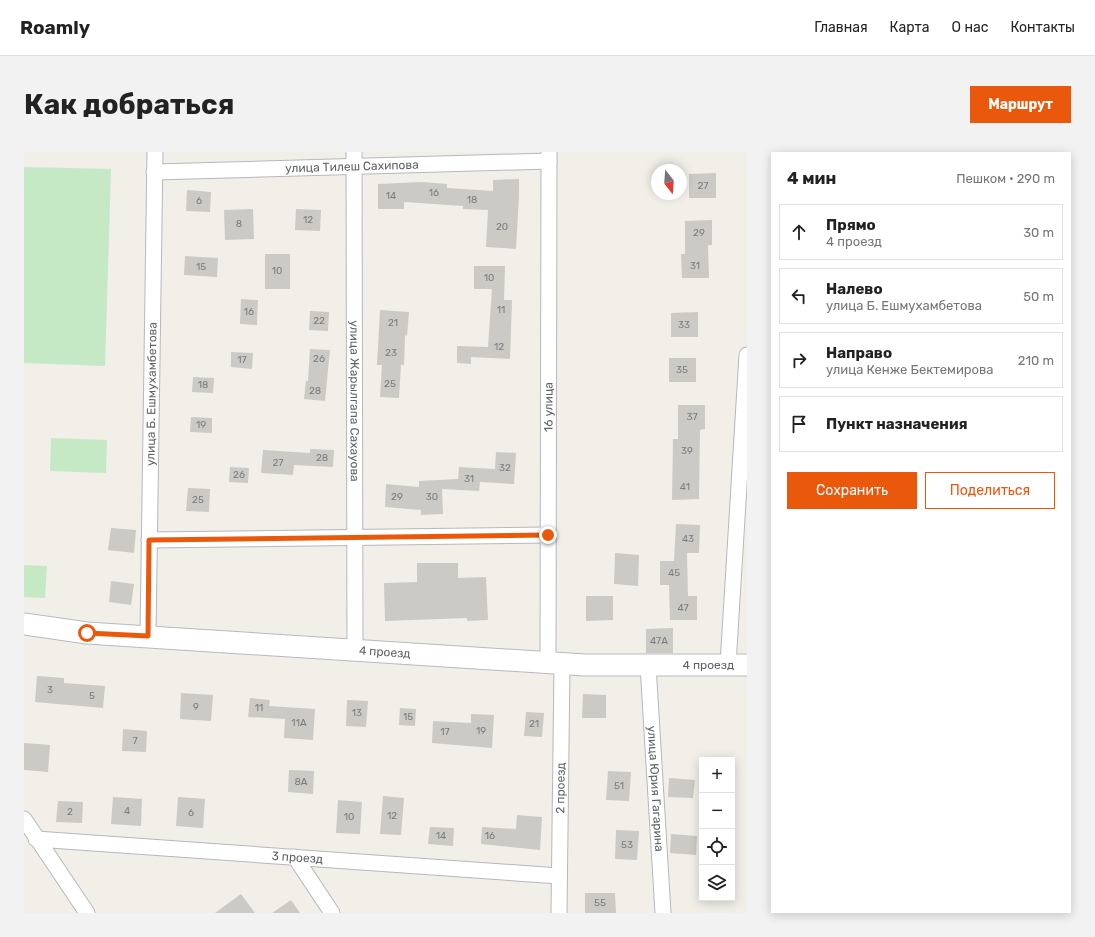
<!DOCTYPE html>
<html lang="ru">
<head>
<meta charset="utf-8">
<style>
  body { margin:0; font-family:Rubik,sans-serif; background:#f2f2f2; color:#222 }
  .controls { position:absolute; right:12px; bottom:12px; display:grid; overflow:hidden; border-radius:0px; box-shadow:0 2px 10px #0003 }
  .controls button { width:36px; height:36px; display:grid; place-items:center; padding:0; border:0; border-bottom:1px solid #e0e0e0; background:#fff; color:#222; font:20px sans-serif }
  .compass { position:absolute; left:627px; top:12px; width:36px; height:36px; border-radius:50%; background:#fff; box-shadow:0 2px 10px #0003; rotate:163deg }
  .stop { position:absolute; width:12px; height:12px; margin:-9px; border:3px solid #ea580c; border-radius:50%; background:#fff }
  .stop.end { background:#ea580c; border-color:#fff; box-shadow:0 1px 4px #0008 }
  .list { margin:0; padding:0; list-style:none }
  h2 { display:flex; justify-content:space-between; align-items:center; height:52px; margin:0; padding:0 16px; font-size:17px }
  h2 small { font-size:13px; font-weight:400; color:#767676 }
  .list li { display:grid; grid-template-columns:26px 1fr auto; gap:12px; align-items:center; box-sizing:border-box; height:56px; margin:0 8px 8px; padding:0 8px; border:1px solid #e0e0e0; border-radius:0px }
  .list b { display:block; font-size:15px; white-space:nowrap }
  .list p { margin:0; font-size:13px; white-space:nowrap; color:#767676 }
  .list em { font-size:13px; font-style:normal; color:#767676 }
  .actions { display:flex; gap:8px; padding:12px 16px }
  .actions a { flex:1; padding:9px 0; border:1px solid #ea580c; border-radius:0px; text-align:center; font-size:14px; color:#ea580c }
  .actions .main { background:#ea580c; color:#fff }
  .icon { flex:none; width:22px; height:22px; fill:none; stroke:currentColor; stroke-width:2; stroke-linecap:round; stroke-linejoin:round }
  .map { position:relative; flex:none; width:723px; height:761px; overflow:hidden; border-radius:0px }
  header { display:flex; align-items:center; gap:24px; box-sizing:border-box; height:56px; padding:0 20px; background:#fff; border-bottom:1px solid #e0e0e0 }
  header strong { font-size:19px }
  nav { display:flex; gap:22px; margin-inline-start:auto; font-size:14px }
  .intro { display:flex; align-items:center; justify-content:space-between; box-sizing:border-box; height:96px; padding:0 24px }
  h1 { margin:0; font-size:28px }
  .button { padding:10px 18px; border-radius:0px; background:#ea580c; color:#fff; font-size:14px; font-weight:700 }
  main { display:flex; gap:24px; padding:0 24px }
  aside { flex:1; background:#fff; border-radius:0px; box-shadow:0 2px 10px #0003 }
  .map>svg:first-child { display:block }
</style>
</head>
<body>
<header>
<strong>Roamly</strong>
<nav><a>Главная</a><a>Карта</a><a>О нас</a><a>Контакты</a></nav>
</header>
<div class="intro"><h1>Как добраться</h1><a class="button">Маршрут</a></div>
<main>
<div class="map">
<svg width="723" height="761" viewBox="0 0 723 761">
  <rect width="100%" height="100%" fill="#f1efe8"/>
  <g fill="#c5e8c5">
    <path d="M0,15L87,17L81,214L0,211Z"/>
    <path d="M27,286L83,288L82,321L26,319Z"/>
    <path d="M0,413L23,414L21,446L0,445Z"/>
  </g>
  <g fill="#cccac5">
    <path d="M692,21V46H665V22Z"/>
    <path d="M495,27V45L492,97L462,95L464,58L439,57V54L380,50V57H354V32L398,30L423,32V36L469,39V28Z"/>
    <path d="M163,38L187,40L186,60L162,59Z"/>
    <path d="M229,57L230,87L201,88L200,58Z"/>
    <path d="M272,57L297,58L296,79L271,78Z"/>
    <path d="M688,68V93H684L685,126H658L657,102H661V69Z"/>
    <rect x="241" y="102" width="25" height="35"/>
    <path d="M161,104L194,106L193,125L160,123Z"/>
    <path d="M450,114H481L480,148H488L486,207L447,205V212L433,211V194L464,195L468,137H450Z"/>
    <path d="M217,147L234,148L233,173L216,172Z"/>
    <path d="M356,158L385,160L383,184L381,183L380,213H377L375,246L356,245L358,213H353Z"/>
    <path d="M286,159L305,160L304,179L285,178Z"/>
    <path d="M674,160V185H647V161Z"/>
    <path d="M286,197L306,198L301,249L280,247L282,229H284Z"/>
    <path d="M207,200L229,201L228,217L207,215Z"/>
    <rect x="645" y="206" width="27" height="24"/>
    <path d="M169,225L190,226L189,241L168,240Z"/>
    <path d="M654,253H681V277L676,278L675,347L648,348L649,287H654Z"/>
    <path d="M167,265L188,266V281L166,280Z"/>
    <path d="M286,297L310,298L309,315L270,313L269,323L237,321L239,298L286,301Z"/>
    <path d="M472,300L492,301L490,332L456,330L455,339L418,337L419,362L397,363V358L361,355L362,332L395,335V329L434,327L435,315L471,317Z"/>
    <path d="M206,315L225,316L224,331L205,330Z"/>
    <path d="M164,336L186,337L185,360L162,359Z"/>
    <path d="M652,372L676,373L675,401H663L664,444H673V468H646L645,433H636V409H650Z"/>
    <path d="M87,376L112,378L110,401L84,398Z"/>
    <path d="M591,401L615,403L614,434L590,432Z"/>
    <path d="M393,411H434V426L462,425L464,468L443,469V466L361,469L360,431L393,430Z"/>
    <path d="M87,429L110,432L107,453L85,450Z"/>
    <path d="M562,444H589V468L562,469Z"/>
    <path d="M649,476V501H622V477Z"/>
    <path d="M13,524L40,526V531L81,534L79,556L11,550Z"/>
    <path d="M157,541L189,543L187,569L156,567Z"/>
    <path d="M559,542L582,543V566H558Z"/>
    <path d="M226,546L246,548L245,554L291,557L289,588L260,586L261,567L224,565Z"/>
    <path d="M323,548L344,549L342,575L322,574Z"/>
    <path d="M376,556L392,557L391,574L375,573Z"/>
    <path d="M502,560L520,561L518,585L500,584Z"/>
    <path d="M447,562L470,563L468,596L408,591L409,569L447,571Z"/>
    <path d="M99,577L123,579L122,600L98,599Z"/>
    <path d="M0,591L26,593L24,620L0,618Z"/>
    <path d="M265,618L290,619L289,642L264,640Z"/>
    <path d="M584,619L607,620L605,649L582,648Z"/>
    <path d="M645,626L671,628L669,646L644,645Z"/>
    <path d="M359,644L380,646L377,683L356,682Z"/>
    <path d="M89,645L118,647L117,674L87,672Z"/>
    <path d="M154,645L181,647L179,676L152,674Z"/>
    <path d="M314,648L338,650L336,682L312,681Z"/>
    <path d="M34,649L59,650L58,671L32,670Z"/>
    <path d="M493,663L518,665L516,698L457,692L458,675L492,677Z"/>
    <path d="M406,675L430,676L429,694L404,692Z"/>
    <path d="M592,678L615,679L613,708L591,707Z"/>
    <path d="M647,682L673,684L672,703L646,701Z"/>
    <path d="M561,741H591L592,761H561Z"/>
    <path d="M217,742L231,761H191Z"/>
    <path d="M267,748L276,761H248Z"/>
  </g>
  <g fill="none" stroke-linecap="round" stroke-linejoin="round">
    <g stroke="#b5b8bc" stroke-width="17">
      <g id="street">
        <path id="s1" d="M330,0L331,498"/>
        <path id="s2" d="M130,20L525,9"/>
        <path d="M125,388L524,383"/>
        <path id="s3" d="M124,484L131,0"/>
        <path id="s4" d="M524,510L525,0"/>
        <path id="s5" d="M624,513L639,761"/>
        <path d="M704,513L723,203"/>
        <path d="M0,667L63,761"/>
        <path id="s6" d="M12,687L535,724"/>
        <path d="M271,705L308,761"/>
        <path id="s7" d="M535,761L538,511"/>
      </g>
    </g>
    <g stroke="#b6babf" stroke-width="23">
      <g id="secondary">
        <path id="s8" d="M0,472L63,481L561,513H723"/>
      </g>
    </g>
    <use href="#street" stroke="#fff" stroke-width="15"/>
    <use href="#secondary" stroke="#fff" stroke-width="21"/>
  </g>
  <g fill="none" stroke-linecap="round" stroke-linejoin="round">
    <path stroke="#ea580c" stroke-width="5" d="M63,481L124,484L125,388L524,383"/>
  </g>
  <g text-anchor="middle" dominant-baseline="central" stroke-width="3" stroke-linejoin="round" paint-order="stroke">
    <g font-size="10" fill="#7a7d7f">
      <text x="679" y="34">27</text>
      <text x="410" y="41">16</text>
      <text x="367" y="44">14</text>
      <text x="448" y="48">18</text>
      <text x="175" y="49">6</text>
      <text x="284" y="68">12</text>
      <text x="215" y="72">8</text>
      <text x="478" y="75">20</text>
      <text x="675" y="81">29</text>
      <text x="671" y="114">31</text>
      <text x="177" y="115">15</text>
      <text x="253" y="119">10</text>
      <text x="465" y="126">10</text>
      <text x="477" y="158">11</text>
      <text x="225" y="160">16</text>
      <text x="295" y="169">22</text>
      <text x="369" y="171">21</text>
      <text x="660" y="173">33</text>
      <text x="475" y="195">12</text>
      <text x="367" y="201">23</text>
      <text x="295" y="207">26</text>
      <text x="218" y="208">17</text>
      <text x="658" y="218">35</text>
      <text x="366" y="232">25</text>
      <text x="179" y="233">18</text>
      <text x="291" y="239">28</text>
      <text x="668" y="265">37</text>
      <text x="177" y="273">19</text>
      <text x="663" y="299">39</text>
      <text x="298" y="306">28</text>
      <text x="254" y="311">27</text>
      <text x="481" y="316">32</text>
      <text x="215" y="323">26</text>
      <text x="445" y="327">31</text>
      <text x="661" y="335">41</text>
      <text x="373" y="345">29</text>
      <text x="408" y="345">30</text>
      <text x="174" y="348">25</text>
      <text x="664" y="387">43</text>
      <text x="650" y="421">45</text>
      <text x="659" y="456">47</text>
      <text x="635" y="489">47А</text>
      <text x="26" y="538">3</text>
      <text x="68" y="544">5</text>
      <text x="172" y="555">9</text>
      <text x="235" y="556">11</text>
      <text x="333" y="561">13</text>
      <text x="384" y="565">15</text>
      <text x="275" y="571">11А</text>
      <text x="510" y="572">21</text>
      <text x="457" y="579">19</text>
      <text x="421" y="580">17</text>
      <text x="111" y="589">7</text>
      <text x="277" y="630">8А</text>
      <text x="595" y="634">51</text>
      <text x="103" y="659">4</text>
      <text x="46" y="660">2</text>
      <text x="167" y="661">6</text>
      <text x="368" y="664">12</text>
      <text x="325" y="665">10</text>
      <text x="417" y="684">14</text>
      <text x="466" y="684">16</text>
      <text x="603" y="693">53</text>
      <text x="576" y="751">55</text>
    </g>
    <g font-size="12" fill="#5f6368" stroke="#fff">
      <text stroke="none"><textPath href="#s2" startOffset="198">улица Тилеш Сахипова</textPath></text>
      <text stroke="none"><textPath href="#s3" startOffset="242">улица Б. Ешмухамбетова</textPath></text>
      <text stroke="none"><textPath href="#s1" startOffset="249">улица Жарылгапа Сахауова</textPath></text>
      <text stroke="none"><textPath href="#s4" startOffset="255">16 улица</textPath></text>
      <text stroke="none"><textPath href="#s8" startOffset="362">4 проезд</textPath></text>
      <text stroke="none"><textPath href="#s8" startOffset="686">4 проезд</textPath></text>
      <text stroke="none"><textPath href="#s7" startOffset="125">2 проезд</textPath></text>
      <text stroke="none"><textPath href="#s5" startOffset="124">улица Юрия Гагарина</textPath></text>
      <text stroke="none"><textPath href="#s6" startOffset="262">3 проезд</textPath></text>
    </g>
  </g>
</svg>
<div class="controls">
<button>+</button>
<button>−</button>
<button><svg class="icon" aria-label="locate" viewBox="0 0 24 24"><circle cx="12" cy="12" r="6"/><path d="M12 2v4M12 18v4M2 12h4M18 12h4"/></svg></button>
<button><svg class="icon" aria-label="layers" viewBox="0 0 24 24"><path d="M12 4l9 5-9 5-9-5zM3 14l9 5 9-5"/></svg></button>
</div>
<svg class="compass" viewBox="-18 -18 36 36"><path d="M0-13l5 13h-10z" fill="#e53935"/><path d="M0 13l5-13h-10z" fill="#767676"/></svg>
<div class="stop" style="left:63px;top:481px"></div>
<div class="stop end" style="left:524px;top:383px"></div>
</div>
<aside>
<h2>4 мин<small>Пешком · 290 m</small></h2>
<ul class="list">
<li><svg class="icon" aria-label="ahead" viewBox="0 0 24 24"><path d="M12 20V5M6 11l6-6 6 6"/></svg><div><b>Прямо</b><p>4 проезд</p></div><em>30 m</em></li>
<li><svg class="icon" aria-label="left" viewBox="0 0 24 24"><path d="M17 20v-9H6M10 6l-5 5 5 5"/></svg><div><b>Налево</b><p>улица Б. Ешмухамбетова</p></div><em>50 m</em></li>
<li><svg class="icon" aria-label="right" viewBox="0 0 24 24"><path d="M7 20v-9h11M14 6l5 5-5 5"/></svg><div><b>Направо</b><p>улица Кенже Бектемирова</p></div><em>210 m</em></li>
<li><svg class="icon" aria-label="arrive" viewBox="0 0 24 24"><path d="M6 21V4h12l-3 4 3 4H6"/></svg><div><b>Пункт назначения</b></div></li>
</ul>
<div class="actions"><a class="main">Сохранить</a><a>Поделиться</a></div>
</aside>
</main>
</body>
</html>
